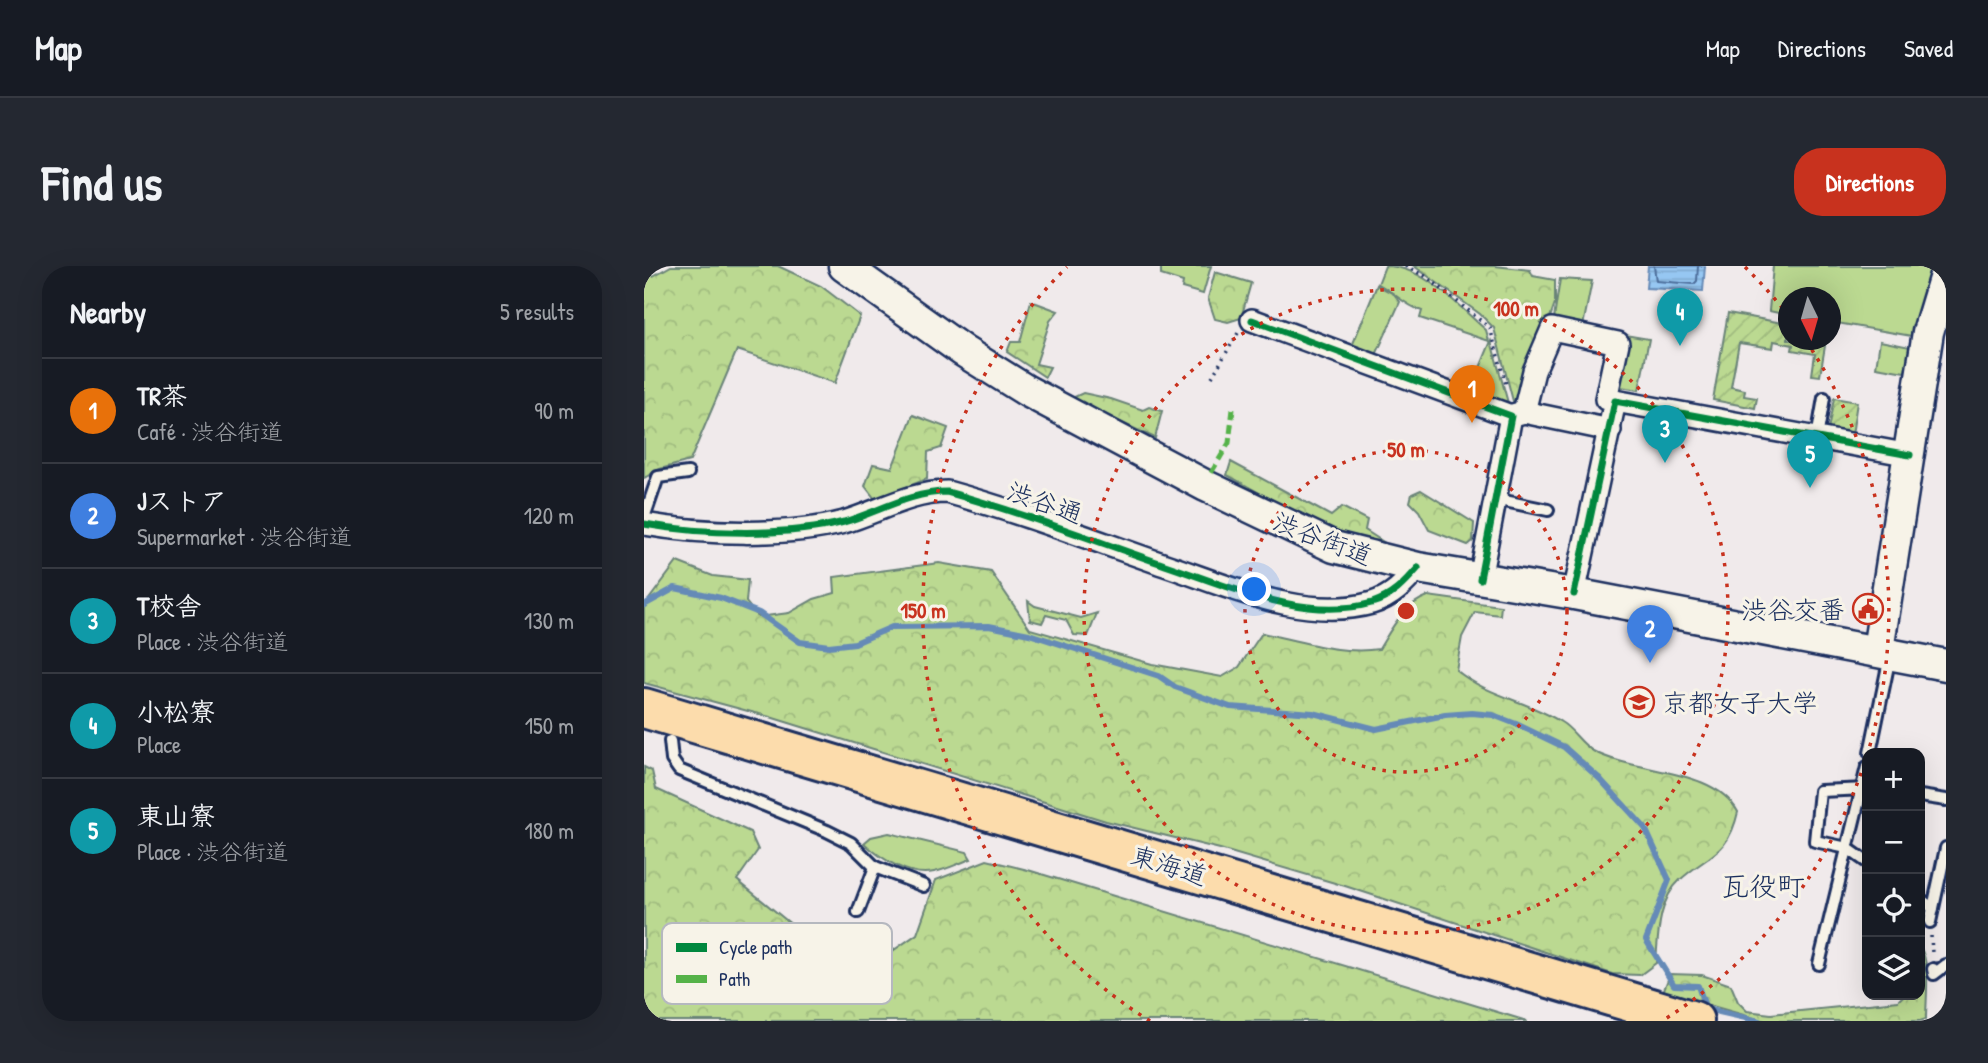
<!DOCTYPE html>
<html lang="en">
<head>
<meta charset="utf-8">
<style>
  body { margin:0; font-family:"Patrick Hand","Klee One",sans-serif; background:#242831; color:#f1f3f6 }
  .controls { position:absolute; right:21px; bottom:21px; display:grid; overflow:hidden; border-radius:14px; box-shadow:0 7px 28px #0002 }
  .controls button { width:63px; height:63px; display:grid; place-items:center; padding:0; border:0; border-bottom:2px solid #363941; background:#171b24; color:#f1f3f6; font:35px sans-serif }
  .compass { position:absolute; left:1134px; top:21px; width:63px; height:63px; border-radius:50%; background:#171b24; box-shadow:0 7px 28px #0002; rotate:175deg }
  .you { position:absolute; left:611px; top:324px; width:24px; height:24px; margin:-18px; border:5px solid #fff; border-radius:50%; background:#1a73e8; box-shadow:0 0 0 10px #1a73e833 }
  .badge { display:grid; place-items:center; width:46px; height:46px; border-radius:50%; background:#c8321e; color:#fff; font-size:23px; font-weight:700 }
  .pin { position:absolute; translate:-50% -58px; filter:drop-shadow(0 2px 4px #0008) }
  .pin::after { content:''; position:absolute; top:37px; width:24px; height:21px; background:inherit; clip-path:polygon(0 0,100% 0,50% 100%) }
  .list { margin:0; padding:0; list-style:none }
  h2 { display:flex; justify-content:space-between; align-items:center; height:91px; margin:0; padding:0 28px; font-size:30px }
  h2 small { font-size:23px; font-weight:400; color:#9ea1a6 }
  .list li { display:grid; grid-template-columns:46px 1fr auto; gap:21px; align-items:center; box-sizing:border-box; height:105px; padding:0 28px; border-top:2px solid #363941 }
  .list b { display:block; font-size:26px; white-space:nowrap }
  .list p { margin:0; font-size:23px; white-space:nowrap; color:#9ea1a6 }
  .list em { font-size:23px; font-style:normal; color:#9ea1a6 }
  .icon { flex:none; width:38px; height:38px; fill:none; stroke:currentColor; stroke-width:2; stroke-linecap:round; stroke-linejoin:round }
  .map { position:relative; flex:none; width:1302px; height:755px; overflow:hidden; border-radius:28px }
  header { display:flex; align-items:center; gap:42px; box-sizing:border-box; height:98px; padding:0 35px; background:#171b24; border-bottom:2px solid #363941 }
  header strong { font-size:33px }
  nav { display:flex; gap:38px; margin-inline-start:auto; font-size:24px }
  .intro { display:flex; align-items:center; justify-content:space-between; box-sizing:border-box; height:168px; padding:0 42px }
  h1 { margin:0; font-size:49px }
  .button { padding:18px 32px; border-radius:28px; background:#c8321e; color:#fff; font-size:24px; font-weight:700 }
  main { display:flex; gap:42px; padding:0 42px }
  aside { flex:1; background:#171b24; border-radius:28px; box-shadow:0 7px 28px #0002 }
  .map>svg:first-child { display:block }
</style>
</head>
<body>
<header>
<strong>Map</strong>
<nav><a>Map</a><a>Directions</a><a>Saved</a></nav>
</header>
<div class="intro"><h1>Find us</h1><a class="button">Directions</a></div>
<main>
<aside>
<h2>Nearby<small>5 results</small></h2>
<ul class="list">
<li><span class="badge" style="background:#e8710a">1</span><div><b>TR茶</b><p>Café · 渋谷街道</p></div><em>90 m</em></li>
<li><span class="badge" style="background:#3f7fe0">2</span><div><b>Jストア</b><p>Supermarket · 渋谷街道</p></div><em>120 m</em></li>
<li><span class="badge" style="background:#0f9aa8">3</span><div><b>T校舎</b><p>Place · 渋谷街道</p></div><em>130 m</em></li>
<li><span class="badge" style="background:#0f9aa8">4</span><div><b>小松寮</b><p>Place</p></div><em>150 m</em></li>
<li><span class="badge" style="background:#0f9aa8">5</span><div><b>東山寮</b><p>Place · 渋谷街道</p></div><em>180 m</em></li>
</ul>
</aside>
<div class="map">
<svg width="1302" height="755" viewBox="0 0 1302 755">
  <defs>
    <pattern id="forest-crowns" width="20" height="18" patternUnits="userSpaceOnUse" patternTransform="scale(1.75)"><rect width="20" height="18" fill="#bbd991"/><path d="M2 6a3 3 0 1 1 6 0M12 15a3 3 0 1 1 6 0" fill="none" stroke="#a0bb7f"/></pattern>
    <pattern id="garden-furrows" width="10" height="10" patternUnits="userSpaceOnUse" patternTransform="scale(1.75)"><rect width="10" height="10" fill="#bbd991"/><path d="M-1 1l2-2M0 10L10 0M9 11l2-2" fill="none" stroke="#a0bb7f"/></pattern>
    <pattern id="water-rules" width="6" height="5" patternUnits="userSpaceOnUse" patternTransform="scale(1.75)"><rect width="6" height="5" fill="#96c7f2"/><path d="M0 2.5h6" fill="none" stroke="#81abd2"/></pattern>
  </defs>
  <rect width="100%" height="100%" fill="#f0eaeb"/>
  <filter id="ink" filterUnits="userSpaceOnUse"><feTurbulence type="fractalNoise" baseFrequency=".0143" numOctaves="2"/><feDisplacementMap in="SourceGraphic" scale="14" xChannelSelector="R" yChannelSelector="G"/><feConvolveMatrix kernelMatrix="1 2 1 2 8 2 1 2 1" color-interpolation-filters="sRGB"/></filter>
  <g filter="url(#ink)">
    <g fill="#bbd991" stroke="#6b8478" stroke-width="2">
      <path d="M517,0H567L559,28L538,22L539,16L517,9Z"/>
      <path d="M741,0C780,0 814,40 842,64L845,75L776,52L778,45C760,39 751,27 734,18Z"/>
      <path d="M1129,0H1287L1268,70L1187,56L1186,32H1144V49L1125,45Z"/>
      <path d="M916,13L948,15L938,65L909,59Z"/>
      <path d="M733,19L750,28L756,36L732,89L708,80Z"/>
      <path d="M981,69L1005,73L995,124L971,120Z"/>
      <path d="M847,75L864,137L862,138L826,126Z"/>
      <path d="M1236,75L1266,81L1261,106L1232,101Z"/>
      <path d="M245,567L323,586L327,593C315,597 302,604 290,606C266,612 236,592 220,577L227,571Z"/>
    </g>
    <g fill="url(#forest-crowns)" stroke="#6b8478" stroke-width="2">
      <path d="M0,0L9,10L27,0H134L177,20L216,50L191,117L93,84L46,195L16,203L0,212Z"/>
      <path d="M770,0H851L886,4L889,10L911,14V37L878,132L870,139L850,62L836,48Z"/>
      <path d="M571,6L607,17L597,52L584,56L571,53L564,32Z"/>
      <path d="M387,35L414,45L406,55L392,98L406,101L401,111L363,86L367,76H376Z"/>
      <path d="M439,127L467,133L499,144L505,141L518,145L511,172L426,133Z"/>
      <path d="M269,149L304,162L297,182L284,186L283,213L231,233L221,220L229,198L248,202Z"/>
      <path d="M587,196L687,250L698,241L723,254L721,264L738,275C692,273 624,231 583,209Z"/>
      <path d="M777,224L830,257L829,275L824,279L785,264L775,245L766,236L768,228Z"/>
      <path d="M33,296L69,310L104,314L102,336L114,351L145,347L170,333L191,327L190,311L295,297L347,306L386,363L508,398L578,411L595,401L618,367C656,375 696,389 735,383C748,362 759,339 784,330L857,340L856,349L831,346L818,371L812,404C846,432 883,434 917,456C929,463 937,478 949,485C991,508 1070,501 1094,546C1084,590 1064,588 1036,614C1014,634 1014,670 1012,697L996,709L968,708L701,620L576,583L462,555L126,451L0,417V340Z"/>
      <path d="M384,335L391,340L437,352L453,347L444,370L430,369L422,354L402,349L398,357L386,354Z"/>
      <path d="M0,501L8,505L12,523L106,566L114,584L93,614L159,668L210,696L237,693L273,668L292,614L343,594L384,604L883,755H0Z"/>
      <path d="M1276,681C1287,697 1282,732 1282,753L1276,755H1121L1019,726L1026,708L1058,709L1087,719L1094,736L1103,745L1127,748L1254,735L1260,729H1276Z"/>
    </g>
    <g fill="url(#garden-furrows)" stroke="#6b8478" stroke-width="2">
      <path d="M1084,47L1144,58V74H1182L1176,110L1168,109L1171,88L1148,84L1149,79L1130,75L1129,82L1095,77L1087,121L1101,124L1100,130L1113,132L1111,142L1069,134Z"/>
      <path d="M1190,132L1213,136L1208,169L1184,164Z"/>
    </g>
    <path fill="url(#water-rules)" stroke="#658ab7" stroke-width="2" d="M1004,0H1061L1059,25L1002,22Z"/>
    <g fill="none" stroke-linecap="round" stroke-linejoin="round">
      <path stroke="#4c6c99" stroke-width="2" d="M1010,0L1012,15L1050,18L1053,15L1054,0"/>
      <path stroke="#658ab7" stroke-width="6" d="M0,339L31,322L77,332L115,347L156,376L185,380L211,377L248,361L345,360L385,368L515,410L531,421L586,441L669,447L732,463L801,449L828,447L849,449L872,458L920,481L956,513L1001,562L1025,614L1002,674L1030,719L1054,720L1062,743L1115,755"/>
      <g stroke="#1b2f5e" stroke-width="16">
        <g id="lane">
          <path d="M1173,172L1180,132"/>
          <path d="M851,233L904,244"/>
          <path d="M0,252L14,211L44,207"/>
          <path d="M26,475L28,494L35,504L183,565L207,577L231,601L214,646"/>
          <path d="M1226,487L1246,390"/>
          <path d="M1223,523L1176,525L1171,575L1203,582L1223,596"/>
          <path d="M1276,530L1302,534"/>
          <path d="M231,601L280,620"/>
          <path d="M1276,633L1289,642"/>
          <path d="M1286,656L1302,582"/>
          <path d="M1175,698L1223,501"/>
          <path d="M1289,703L1290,708L1302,699"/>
        </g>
      </g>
      <g stroke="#1b2f5e" stroke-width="26">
        <g id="street">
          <path d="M608,54L867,150L836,313"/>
          <path d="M880,146L890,105L908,63L974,77L962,133L971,135"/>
          <path d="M869,149L880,146L966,164"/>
          <path d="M0,258C57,268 143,271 200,256C234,246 266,226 303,226C376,246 449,274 521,299C584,320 660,356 728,337C748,331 760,318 774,302"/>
          <path d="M930,328L971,135L1266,189"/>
        </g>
      </g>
      <g stroke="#1b2f5e" stroke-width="35">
        <g id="secondary">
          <path d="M200,0L319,85L383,125L562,220L690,281L774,302L930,328L1302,399"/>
          <path d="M1234,384L1284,66L1302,6"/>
        </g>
      </g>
      <g stroke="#1b2f5e" stroke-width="44">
        <path id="highway" d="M0,442L1050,755"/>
      </g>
      <g stroke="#1b2f5e" stroke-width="3.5" stroke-dasharray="2 5" stroke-linecap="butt">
        <path d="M761,0L783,11L846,62L863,122"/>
        <path d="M568,111L594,67"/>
        <path d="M1287,670L1288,687"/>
      </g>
      <use href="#lane" stroke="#f7f3e8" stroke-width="10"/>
      <use href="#street" stroke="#f7f3e8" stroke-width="21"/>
      <use href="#secondary" stroke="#f7f3e8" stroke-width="30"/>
      <use href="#highway" stroke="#fcdcac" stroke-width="38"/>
      <path stroke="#55b248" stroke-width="5" stroke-dasharray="10 5" stroke-linecap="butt" d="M567,207L585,177L589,143"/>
      <g stroke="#f7f3e8" stroke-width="11">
        <g id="cycleway">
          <path d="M608,54L867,150L836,313"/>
          <path d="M0,258C57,268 143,271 200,256C234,246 266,226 303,226C376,246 449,274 521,299C584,320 660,356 728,337C748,331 760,318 774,302"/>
          <path d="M930,328L971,135L1266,189"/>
        </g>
      </g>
      <use href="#cycleway" stroke="#00873e" stroke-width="7"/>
    </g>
  </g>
  <g fill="none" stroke="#c8321e" stroke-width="3.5" stroke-dasharray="3.5 7">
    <circle cx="762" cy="345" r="161"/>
    <circle cx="762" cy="345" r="322"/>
    <path d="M506 755A483 483 0 0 1 423 1M1101 1A483 483 0 0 1 1143 48M1162 75A483 483 0 0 1 1018 755"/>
  </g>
  <defs>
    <g id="civic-ring" transform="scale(1.575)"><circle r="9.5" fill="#f7f3e8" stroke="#c8321e" stroke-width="1.5"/><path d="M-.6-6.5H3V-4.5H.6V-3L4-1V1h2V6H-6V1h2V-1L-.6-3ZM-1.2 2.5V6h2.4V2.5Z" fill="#c8321e"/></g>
    <g id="university-ring" transform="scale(1.575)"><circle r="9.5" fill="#f7f3e8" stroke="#c8321e" stroke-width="1.5"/><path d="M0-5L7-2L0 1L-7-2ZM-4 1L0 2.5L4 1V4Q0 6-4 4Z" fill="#c8321e"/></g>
  </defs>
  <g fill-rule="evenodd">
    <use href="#civic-ring" x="1224" y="343"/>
    <use href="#university-ring" x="995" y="436"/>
  </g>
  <g text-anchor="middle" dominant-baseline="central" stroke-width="6" stroke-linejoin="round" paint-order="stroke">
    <g font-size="26" fill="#1b2f5e" stroke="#f7f3e8">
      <text transform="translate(401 236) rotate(19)">渋谷通</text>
      <text transform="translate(679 272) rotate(21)">渋谷街道</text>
      <text transform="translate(525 599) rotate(17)">東海道</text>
    </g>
    <g font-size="26" fill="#1b2f5e" stroke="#f7f3e8" text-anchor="end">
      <text x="1201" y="343">渋谷交番</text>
      <text x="1018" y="436" text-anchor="start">京都女子大学</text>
    </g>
    <g font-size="28" fill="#1b2f5e" stroke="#f7f3e8">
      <text x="1119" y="620">瓦役町</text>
    </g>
  </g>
  <rect x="18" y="657" width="230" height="81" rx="10" fill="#f7f3e8" stroke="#b5b8bf" stroke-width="2"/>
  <rect x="32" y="677" width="31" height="9" fill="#00873e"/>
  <rect x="32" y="709" width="31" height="8" fill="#55b248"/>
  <g font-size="19" fill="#1b2f5e">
    <text x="75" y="688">Cycle path</text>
    <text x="75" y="720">Path</text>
  </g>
  <circle cx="762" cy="345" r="10" fill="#c8321e" stroke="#f7f3e8" stroke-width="3.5"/>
  <g font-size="21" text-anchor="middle" font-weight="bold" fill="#c8321e" stroke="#f7f3e8" stroke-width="6" stroke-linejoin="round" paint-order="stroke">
    <text x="872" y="50">100 m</text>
    <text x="762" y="191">50 m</text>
    <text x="279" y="352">150 m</text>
  </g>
</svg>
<div class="controls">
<button>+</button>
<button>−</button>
<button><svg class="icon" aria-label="locate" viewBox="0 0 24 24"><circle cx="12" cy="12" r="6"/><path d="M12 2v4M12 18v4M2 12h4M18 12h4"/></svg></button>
<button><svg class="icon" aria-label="layers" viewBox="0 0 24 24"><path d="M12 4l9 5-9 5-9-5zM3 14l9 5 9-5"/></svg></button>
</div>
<svg class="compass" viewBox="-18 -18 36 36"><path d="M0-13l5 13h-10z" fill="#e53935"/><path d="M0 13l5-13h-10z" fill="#9ea1a6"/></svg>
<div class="you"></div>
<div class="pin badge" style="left:828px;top:157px;background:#e8710a">1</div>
<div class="pin badge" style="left:1006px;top:397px;background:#3f7fe0">2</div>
<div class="pin badge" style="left:1021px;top:197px;background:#0f9aa8">3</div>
<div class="pin badge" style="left:1036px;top:80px;background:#0f9aa8">4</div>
<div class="pin badge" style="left:1166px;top:222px;background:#0f9aa8">5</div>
</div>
</main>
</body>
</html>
